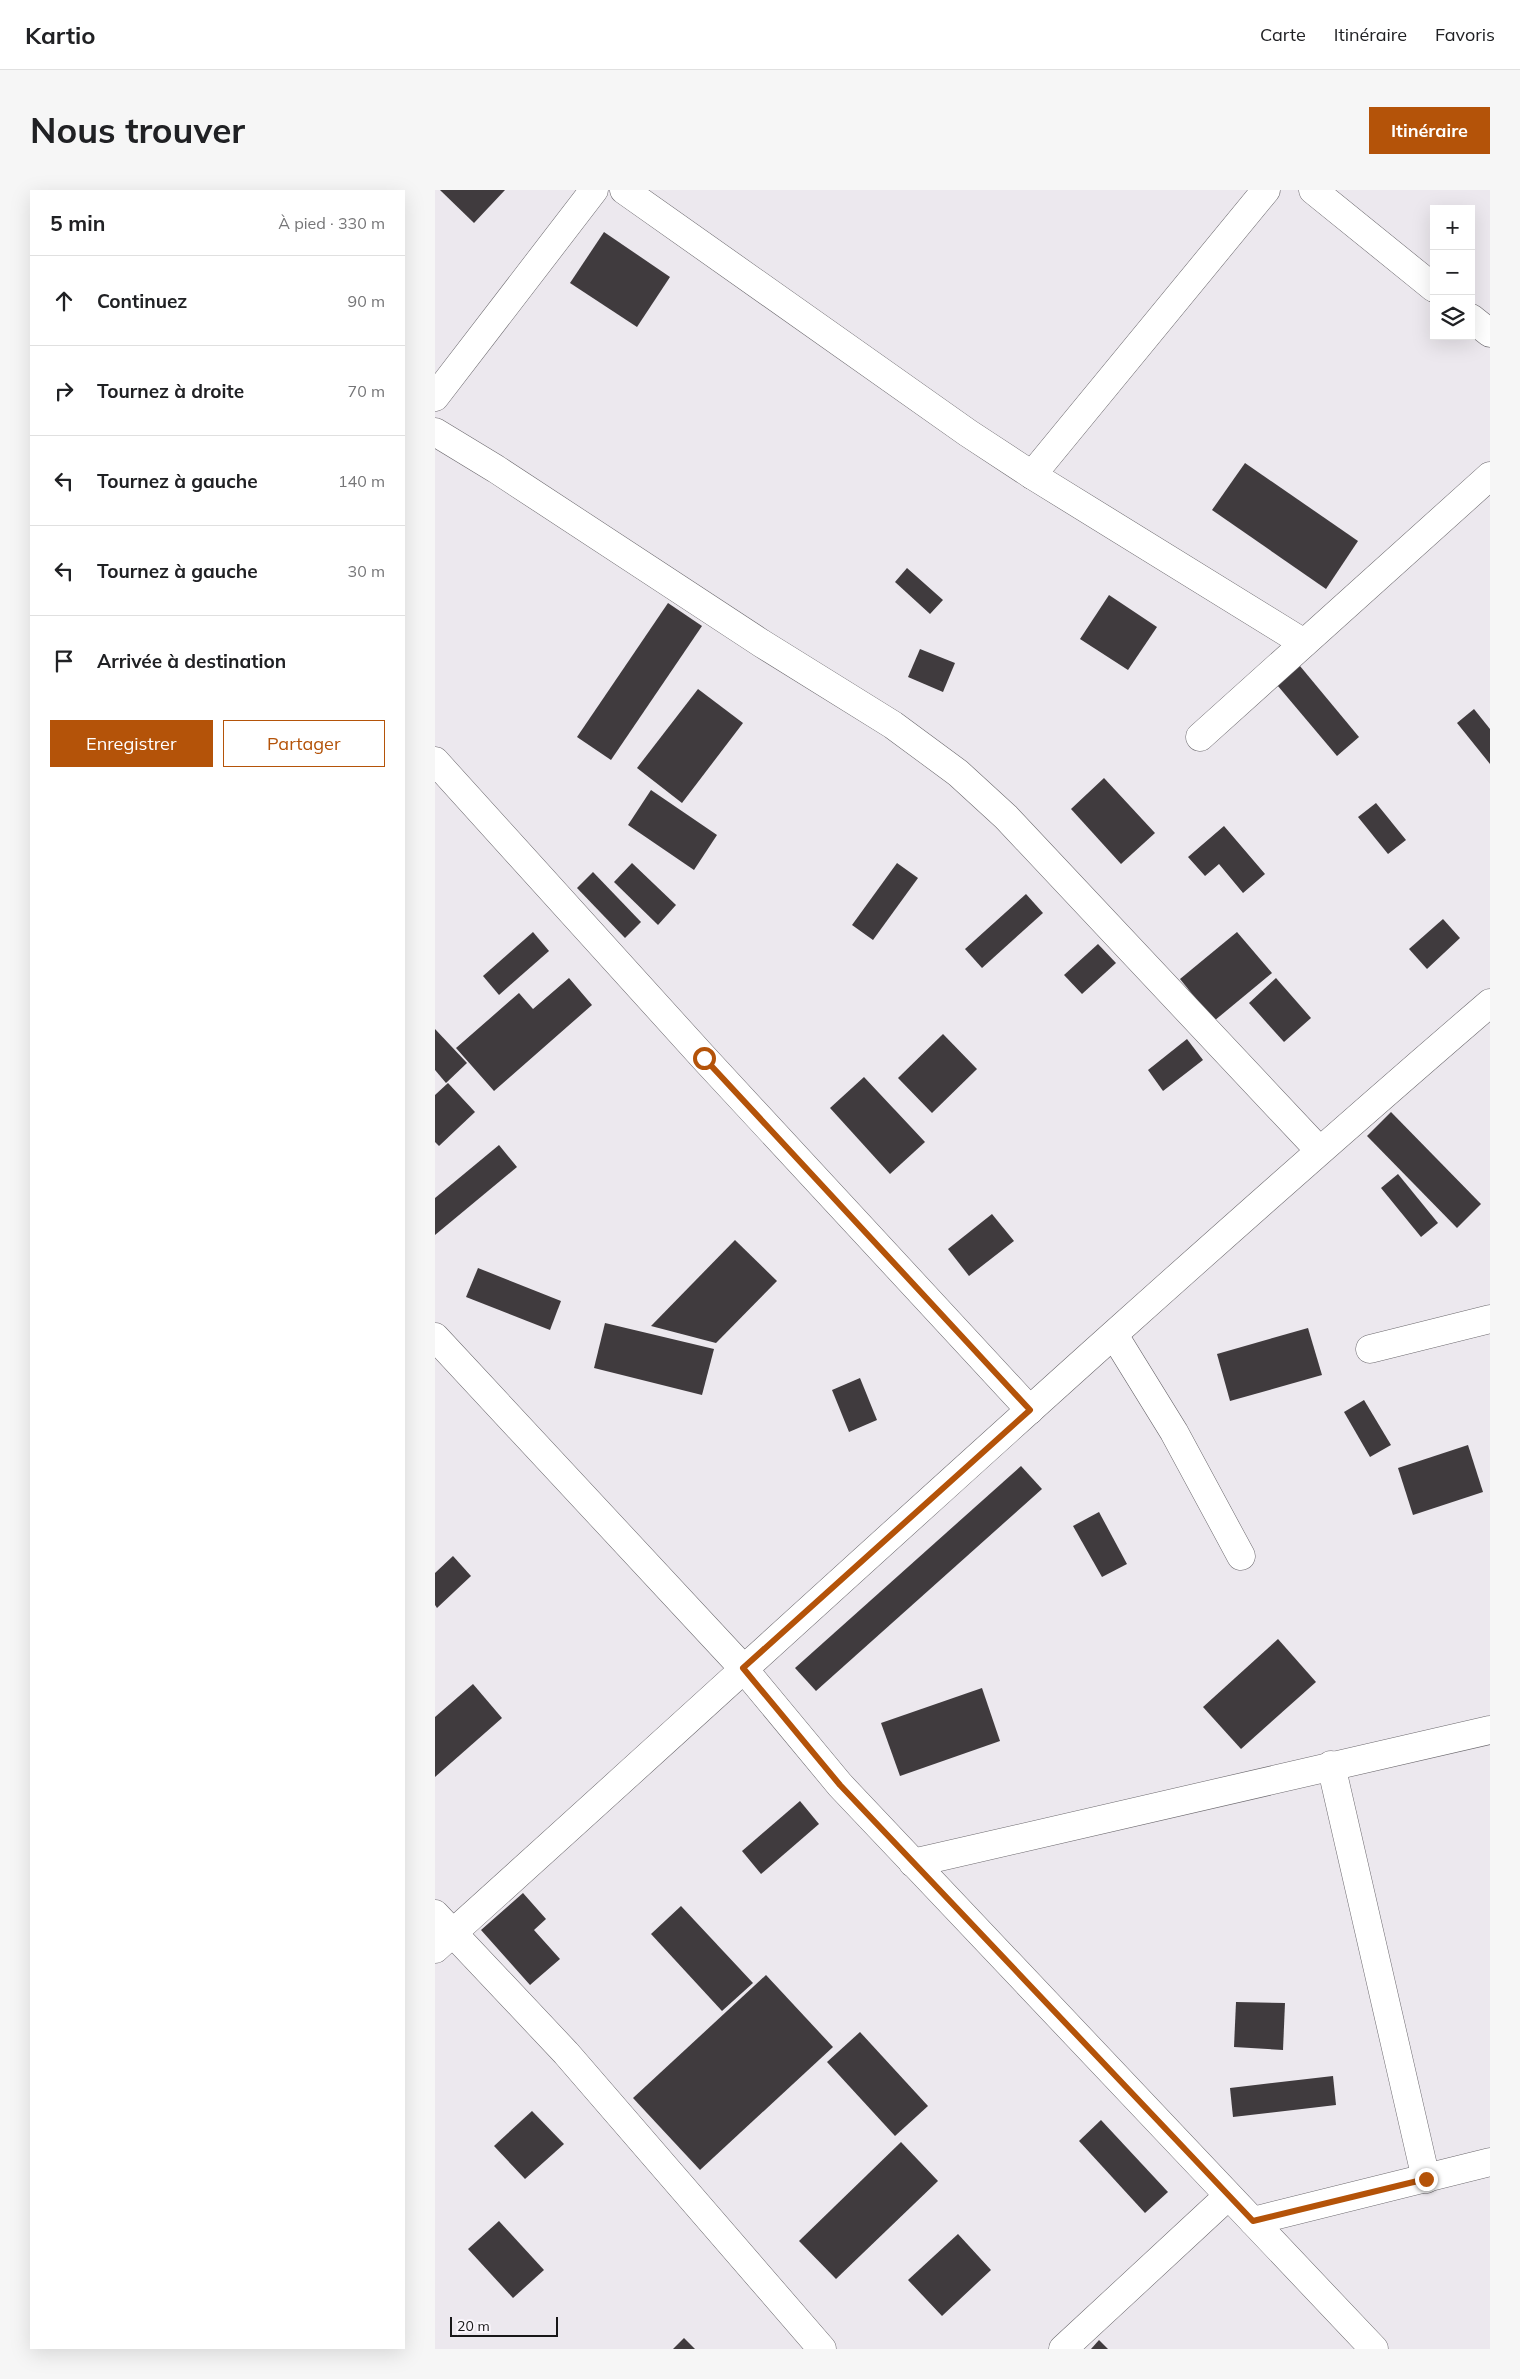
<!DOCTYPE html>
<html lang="fr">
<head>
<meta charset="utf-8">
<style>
  body { margin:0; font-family:Mulish,sans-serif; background:#f6f6f6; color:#202124 }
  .controls { position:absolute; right:15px; top:15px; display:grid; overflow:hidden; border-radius:0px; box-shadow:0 5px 20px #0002 }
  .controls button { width:45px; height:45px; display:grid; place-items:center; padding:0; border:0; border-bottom:1px solid #e0e0e0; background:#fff; color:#202124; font:25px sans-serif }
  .scale { position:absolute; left:15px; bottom:12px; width:108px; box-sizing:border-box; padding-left:5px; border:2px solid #181718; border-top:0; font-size:14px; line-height:18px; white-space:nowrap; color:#181718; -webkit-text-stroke:4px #faf5fb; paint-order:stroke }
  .stop { position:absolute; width:15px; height:15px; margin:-11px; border:4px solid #b45309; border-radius:50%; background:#fff }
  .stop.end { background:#b45309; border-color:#fff; box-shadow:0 1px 5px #0008 }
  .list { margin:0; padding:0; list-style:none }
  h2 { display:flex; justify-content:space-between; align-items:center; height:65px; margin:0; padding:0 20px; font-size:21px }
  h2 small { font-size:16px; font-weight:400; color:#757577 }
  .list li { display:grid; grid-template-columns:32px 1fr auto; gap:15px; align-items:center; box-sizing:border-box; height:90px; padding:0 20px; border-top:1px solid #e0e0e0 }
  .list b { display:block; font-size:19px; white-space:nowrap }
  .list em { font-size:16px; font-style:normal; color:#757577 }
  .actions { display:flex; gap:10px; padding:15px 20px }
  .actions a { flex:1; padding:11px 0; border:1px solid #b45309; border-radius:0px; text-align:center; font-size:18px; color:#b45309 }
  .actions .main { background:#b45309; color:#fff }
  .icon { flex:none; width:28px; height:28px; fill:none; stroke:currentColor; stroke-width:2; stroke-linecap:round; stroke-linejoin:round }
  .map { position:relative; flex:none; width:1055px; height:2159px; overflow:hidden; border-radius:0px }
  header { display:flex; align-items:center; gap:30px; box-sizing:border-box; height:70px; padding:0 25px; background:#fff; border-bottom:1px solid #e0e0e0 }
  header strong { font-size:24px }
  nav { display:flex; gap:28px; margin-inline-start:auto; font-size:18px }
  .intro { display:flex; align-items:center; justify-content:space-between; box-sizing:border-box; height:120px; padding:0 30px }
  h1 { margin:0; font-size:35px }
  .button { padding:12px 22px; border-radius:0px; background:#b45309; color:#fff; font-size:18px; font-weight:700 }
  main { display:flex; gap:30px; padding:0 30px }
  aside { flex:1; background:#fff; border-radius:0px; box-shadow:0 5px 20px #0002 }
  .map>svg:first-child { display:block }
</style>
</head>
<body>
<header>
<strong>Kartio</strong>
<nav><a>Carte</a><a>Itinéraire</a><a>Favoris</a></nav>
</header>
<div class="intro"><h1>Nous trouver</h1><a class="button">Itinéraire</a></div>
<main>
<aside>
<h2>5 min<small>À pied · 330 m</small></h2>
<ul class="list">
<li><svg class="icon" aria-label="ahead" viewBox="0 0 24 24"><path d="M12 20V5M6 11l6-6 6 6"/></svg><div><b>Continuez</b></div><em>90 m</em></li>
<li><svg class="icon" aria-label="right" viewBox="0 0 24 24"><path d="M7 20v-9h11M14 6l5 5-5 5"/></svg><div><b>Tournez à droite</b></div><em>70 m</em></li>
<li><svg class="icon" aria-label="left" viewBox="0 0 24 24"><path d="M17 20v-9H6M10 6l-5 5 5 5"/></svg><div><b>Tournez à gauche</b></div><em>140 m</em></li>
<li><svg class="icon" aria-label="left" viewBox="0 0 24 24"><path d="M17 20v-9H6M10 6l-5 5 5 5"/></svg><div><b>Tournez à gauche</b></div><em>30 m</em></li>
<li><svg class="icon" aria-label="arrive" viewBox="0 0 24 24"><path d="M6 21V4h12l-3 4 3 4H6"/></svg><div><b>Arrivée à destination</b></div></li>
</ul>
<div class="actions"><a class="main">Enregistrer</a><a>Partager</a></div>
</aside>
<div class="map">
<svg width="1055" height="2159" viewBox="0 0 1055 2159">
  <rect width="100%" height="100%" fill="#ece8ee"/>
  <g fill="#403b3e">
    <path d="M5,0H70L39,33Z"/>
    <path d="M169,42L235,87L202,137L135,93Z"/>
    <path d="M810,273L923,351L891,399L777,320Z"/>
    <path d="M472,378L508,410L495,424L460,392Z"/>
    <path d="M674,405L722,437L693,480L645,449Z"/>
    <path d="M233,413L267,436L176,570L142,547Z"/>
    <path d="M485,459L520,473L508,502L473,487Z"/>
    <path d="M860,470L924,547L902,566L837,489Z"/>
    <path d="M263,499L308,533L247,613L202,578Z"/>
    <path d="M1039,519L1055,539V574L1022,533Z"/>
    <path d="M669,588L720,643L686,674L636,619Z"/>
    <path d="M216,600L282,645L259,680L193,635Z"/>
    <path d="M941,613L971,650L953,664L923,627Z"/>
    <path d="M789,636L830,684L808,703L784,674L770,686L753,667Z"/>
    <path d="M197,673L241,715L223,735L179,692Z"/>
    <path d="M462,673L483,688L438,750L417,735Z"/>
    <path d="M158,682L206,732L190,748L142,698Z"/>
    <path d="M591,704L608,723L547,778L530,759Z"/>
    <path d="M1008,729L1025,748L992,779L974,759Z"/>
    <path d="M98,742L114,761L64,805L48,786Z"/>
    <path d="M802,742L837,783L779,831L745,789Z"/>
    <path d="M663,754L681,773L647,804L629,785Z"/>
    <path d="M134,788L157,815L59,901L21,858L84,803L98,819Z"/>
    <path d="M841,788L876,828L849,852L814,813Z"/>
    <path d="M0,839L32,873L11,893L0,880Z"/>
    <path d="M508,844L542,879L497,923L463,888Z"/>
    <path d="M752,849L768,870L728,901L713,880Z"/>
    <path d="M429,887L490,952L455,984L395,918Z"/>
    <path d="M13,893L40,922L4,956L0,952V905Z"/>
    <path d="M956,922L1046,1014L1022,1038L932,946Z"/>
    <path d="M64,955L82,977L0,1045V1008Z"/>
    <path d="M963,984L1003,1033L986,1047L946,998Z"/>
    <path d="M557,1024L579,1051L534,1086L513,1059Z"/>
    <path d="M300,1050L342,1091L281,1153L216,1136Z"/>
    <path d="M43,1078L126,1111L115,1140L31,1107Z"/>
    <path d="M170,1133L279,1159L267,1205L159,1178Z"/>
    <path d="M873,1138L887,1185L795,1211L782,1164Z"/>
    <path d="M425,1188L442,1230L414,1242L397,1200Z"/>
    <path d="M929,1210L956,1255L935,1267L909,1222Z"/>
    <path d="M1033,1255L1048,1302L978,1325L963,1278Z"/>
    <path d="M586,1276L607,1299L381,1501L360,1478Z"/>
    <path d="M664,1322L692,1374L667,1387L638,1336Z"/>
    <path d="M18,1366L36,1386L2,1418L0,1415V1383Z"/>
    <path d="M843,1449L881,1492L806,1559L768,1517Z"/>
    <path d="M38,1494L67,1528L0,1587V1527Z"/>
    <path d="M547,1498L565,1551L465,1586L446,1533Z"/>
    <path d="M365,1611L384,1634L326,1684L307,1661Z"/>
    <path d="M88,1703L111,1729L99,1740L125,1769L95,1795L46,1740Z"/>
    <path d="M246,1716L318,1793L287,1821L216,1744Z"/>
    <path d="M331,1785L398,1857L265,1980L198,1908Z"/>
    <path d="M801,1812L850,1813L848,1860L799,1857Z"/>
    <path d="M425,1842L493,1916L460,1946L392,1872Z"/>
    <path d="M898,1886L901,1915L798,1927L795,1898Z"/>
    <path d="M97,1921L129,1954L90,1989L59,1956Z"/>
    <path d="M666,1930L733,2002L710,2023L644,1951Z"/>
    <path d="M466,1952L503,1991L401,2089L364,2051Z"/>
    <path d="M64,2031L109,2080L78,2108L33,2059Z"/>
    <path d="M523,2044L556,2080L507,2126L473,2090Z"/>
    <path d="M249,2148L260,2159H238Z"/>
    <path d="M664,2150L673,2159H656Z"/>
  </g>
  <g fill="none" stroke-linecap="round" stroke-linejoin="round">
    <g stroke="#6c696e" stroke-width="29">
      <g id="minor">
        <path d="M189,0L533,243L597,285L869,453"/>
        <path d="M878,0L999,98"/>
        <path d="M1036,128L1055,143"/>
        <path d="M0,207L159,0"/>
        <path d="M0,242L61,279L326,453L458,535L523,583L571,627L884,960"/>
        <path d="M597,285L831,0"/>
        <path d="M765,547L1055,286"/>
        <path d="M0,571L269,868L595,1220"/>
        <path d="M679,1145L739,1242L806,1366"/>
        <path d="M0,1147L308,1478L405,1595L939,2159"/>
        <path d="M935,1159L1055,1129"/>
        <path d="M896,1575L991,1989"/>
        <path d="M478,1673L1055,1540"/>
        <path d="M0,1724L131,1863L387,2159"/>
        <path d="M0,1759C351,1443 697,1121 1055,813"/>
        <path d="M818,2031L1055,1972"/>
        <path d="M628,2159L793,2006"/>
      </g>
    </g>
    <use href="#minor" stroke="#fff" stroke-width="28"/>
  </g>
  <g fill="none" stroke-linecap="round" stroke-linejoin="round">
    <path stroke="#b45309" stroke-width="6" d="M269,868L595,1220L308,1478L405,1595L818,2031L991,1989"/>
  </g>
</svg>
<div class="controls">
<button>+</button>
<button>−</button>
<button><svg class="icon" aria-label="layers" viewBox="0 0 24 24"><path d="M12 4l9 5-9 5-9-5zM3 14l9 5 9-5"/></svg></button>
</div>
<div class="scale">20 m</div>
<div class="stop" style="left:269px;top:868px"></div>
<div class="stop end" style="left:991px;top:1989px"></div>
</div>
</main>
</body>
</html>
